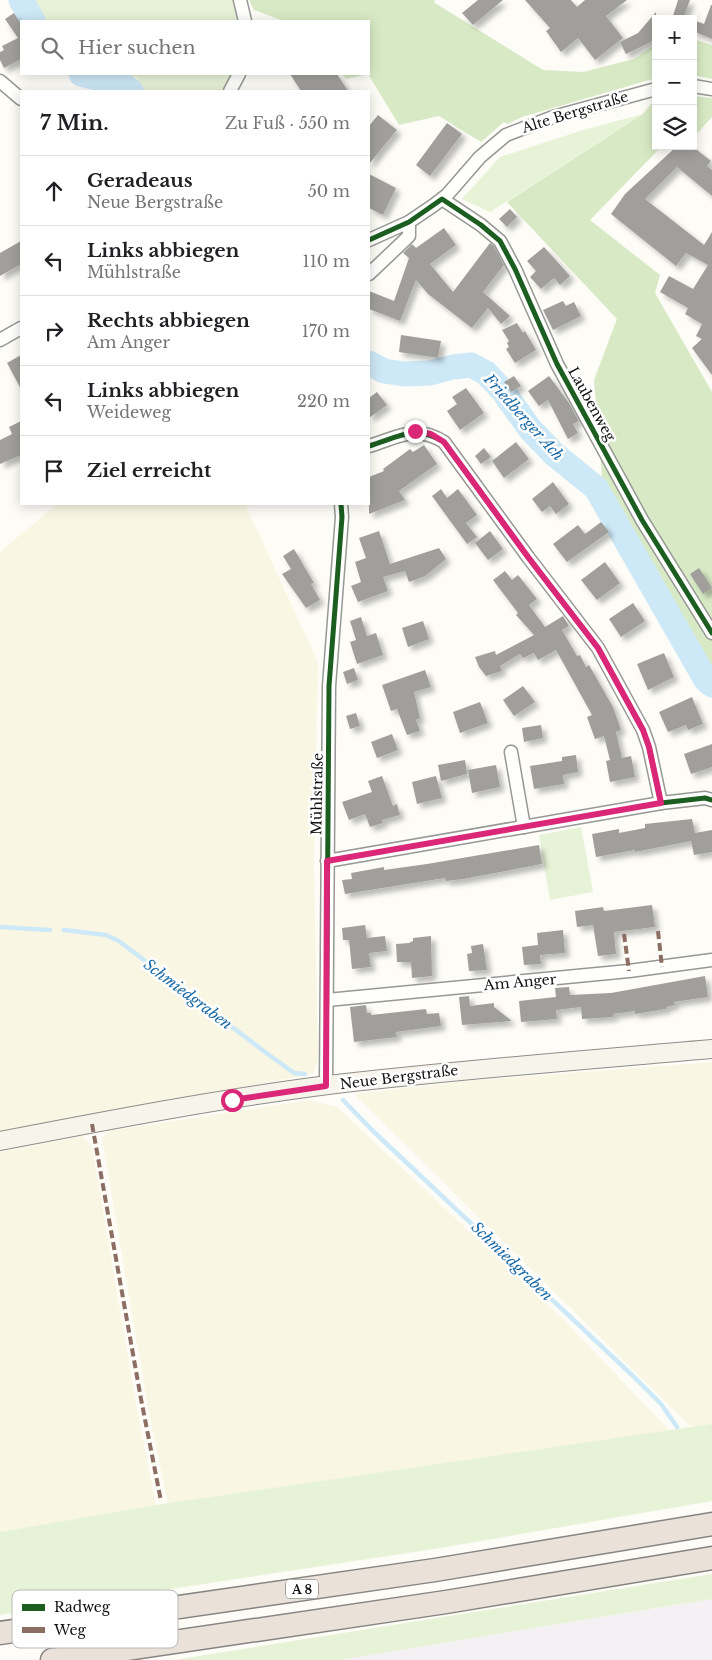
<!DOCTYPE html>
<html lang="de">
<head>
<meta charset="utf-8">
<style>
  body { margin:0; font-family:"Libre Baskerville",serif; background:#f6f6f6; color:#202124 }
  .controls { position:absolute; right:15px; top:15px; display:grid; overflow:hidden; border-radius:0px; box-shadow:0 2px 12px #0003 }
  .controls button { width:45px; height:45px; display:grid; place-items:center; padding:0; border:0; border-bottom:1px solid #e0e0e0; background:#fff; color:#202124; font:25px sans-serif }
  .stop { position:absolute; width:15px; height:15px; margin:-11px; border:4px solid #db2777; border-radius:50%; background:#fff }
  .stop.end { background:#db2777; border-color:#fff; box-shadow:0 1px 5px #0008 }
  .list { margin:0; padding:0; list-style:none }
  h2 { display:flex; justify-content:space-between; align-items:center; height:65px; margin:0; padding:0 20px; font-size:21px }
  h2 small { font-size:16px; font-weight:400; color:#757577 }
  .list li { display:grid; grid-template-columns:32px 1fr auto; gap:15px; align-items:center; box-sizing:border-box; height:70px; padding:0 20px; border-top:1px solid #e0e0e0 }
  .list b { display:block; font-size:19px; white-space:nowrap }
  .list p { margin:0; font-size:16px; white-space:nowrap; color:#757577 }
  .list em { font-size:16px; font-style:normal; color:#757577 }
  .icon { flex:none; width:28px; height:28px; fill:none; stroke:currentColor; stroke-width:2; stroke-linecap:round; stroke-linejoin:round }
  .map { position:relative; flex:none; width:712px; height:1660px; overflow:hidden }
  .search { position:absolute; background:#fff; box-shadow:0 2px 12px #0003; left:20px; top:20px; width:350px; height:55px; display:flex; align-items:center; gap:12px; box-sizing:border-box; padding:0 18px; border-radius:0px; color:#757577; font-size:19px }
  .panel { position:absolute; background:#fff; box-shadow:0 2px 12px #0003; left:20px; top:90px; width:350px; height:415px; border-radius:0px }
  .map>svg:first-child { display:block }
</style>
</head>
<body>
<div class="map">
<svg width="712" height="1660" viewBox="0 0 712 1660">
  <defs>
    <filter id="shadow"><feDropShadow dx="4.5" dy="4.5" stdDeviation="2.5" flood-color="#0004"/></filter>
  </defs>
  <rect width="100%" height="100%" fill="#fdfcf7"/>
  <path fill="#f5f0f3" d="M712,1599V1660H339Z"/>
  <g fill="#f9f7e4">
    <path d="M57,504H245L318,662L314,863L318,1059L313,1074L0,1131V552Z"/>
    <path d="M712,1062V1424L692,1428L354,1094L466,1081Z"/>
    <path d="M310,1100L337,1107L565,1321L671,1432L168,1504L147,1402L102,1138L108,1131Z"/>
    <path d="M82,1136L92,1146L136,1403L156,1505L0,1532V1152Z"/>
  </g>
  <g fill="#e7f3d7">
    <path d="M24,0H234L241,16L240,21H35Z"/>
    <path d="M123,74H231L223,91H117L139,78Z"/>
    <path d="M643,114L490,212L462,199L500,157L583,130Z"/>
    <path d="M581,827L593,892L550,900L539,835Z"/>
    <path d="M712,1424V1501L434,1549L0,1615V1532L156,1505Z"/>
    <path d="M712,1574V1599L339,1660H174Z"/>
  </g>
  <g fill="#d8eac5">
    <path d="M249,0H434L435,3L543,70L583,72L634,59L656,44V78L522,117L507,124L504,122L481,142L439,116L399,125L368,74L346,79L342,74H369V21H284L254,10Z"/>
    <path d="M693,39L712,45V79L693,75Z"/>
    <path d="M693,96L712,98V117L693,138Z"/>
    <path d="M656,98V146H662L590,220L660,275L655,293L712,392V675L604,501L594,380L617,319L507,202L643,114Z"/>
  </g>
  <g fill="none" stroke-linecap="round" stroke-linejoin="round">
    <g stroke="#cde8f7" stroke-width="4.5">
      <path d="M0,927L50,930"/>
      <path d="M64,930L106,935L119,941L265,1052L294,1073L305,1074"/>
      <path d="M343,1100L372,1130L633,1376L661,1404L677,1427"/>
    </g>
    <g stroke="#cde8f7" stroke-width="25">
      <path d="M21,0L33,21"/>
      <path d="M81,74L122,84L131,91"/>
      <path d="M369,363L384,371L404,374L430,373L453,367L471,365L486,373L503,391L530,429L554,454L596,488L706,680L712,685"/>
    </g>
  </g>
  <g fill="#a19f9c" filter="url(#shadow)">
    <path d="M478,0H503L473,25L462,13Z"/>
    <path d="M525,0H571L577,7L585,0H627L606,16L623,38L595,60L578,38L561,52L546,31L550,28Z"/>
    <path d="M678,0H690L683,19H672Z"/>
    <path d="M711,5H712V39L693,31V20L704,24Z"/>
    <path d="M656,12V36L651,42L626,54L620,42L638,33Z"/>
    <path d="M14,13L21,24V59L4,68L0,60V52L4,50L2,46L18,38L5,19Z"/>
    <path d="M290,74H337L348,91H301Z"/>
    <path d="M378,115L397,130L369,164V126Z"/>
    <path d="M447,123L462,134L430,176L416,165Z"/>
    <path d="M677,146H692L711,161L707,166L712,170V196L677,167L645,199L704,245L712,232V375L692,348L702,339L696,336L702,324L685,314L688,308L660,292L669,276L693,289L708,265L686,253L676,266L611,214L625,194Z"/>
    <path d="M369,174L396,188L383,215L369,208Z"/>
    <path d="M510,209L517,217L507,227L499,219Z"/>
    <path d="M444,228L456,245L430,264L453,292L490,243L494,246L504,265L483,292L510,316L501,324L488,308L472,328L428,294L416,280L400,321L369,309V291L394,301L409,258L403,253L412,244L416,248Z"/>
    <path d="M21,241V264L0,276V253Z"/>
    <path d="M544,247L570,276L560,285L554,278L541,289L530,277L536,271L527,261Z"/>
    <path d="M563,301L566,306L574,302L581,316L553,330L543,310Z"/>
    <path d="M517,323L523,333L525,331L536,350L515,363L506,349L509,347L507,343L509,341L502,330Z"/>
    <path d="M401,335L441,341L438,358L399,352Z"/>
    <path d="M21,355V389L7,363Z"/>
    <path d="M514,376L521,386L511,392L504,382Z"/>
    <path d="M549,376L569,403L579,421L573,424L578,433L568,439L548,400L539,406L528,391Z"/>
    <path d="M466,388L484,413L460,430L447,411L457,404L452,397Z"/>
    <path d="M377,392L387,405L369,418V398Z"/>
    <path d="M21,421V455L0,464V440L12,434L9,427Z"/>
    <path d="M516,442L529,459L504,478L492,461Z"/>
    <path d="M424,445L437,464L399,491L405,500L369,514V477L384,471L383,469L410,449L413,452Z"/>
    <path d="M484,448L491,457L481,464L475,456Z"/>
    <path d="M553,482L569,504L556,514L550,506L542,512L532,499Z"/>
    <path d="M441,489L447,498L458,489L477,515L466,523L477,537L467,544L432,496Z"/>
    <path d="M601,522L609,532L567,562L553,544L578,525L585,534Z"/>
    <path d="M379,531L390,564L439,548L446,559L425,576L409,582L405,571L383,577L388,591L358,602L351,586L361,582L355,562L366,558L359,538Z"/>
    <path d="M490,531L503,549L488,560L475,543Z"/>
    <path d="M294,549L314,583L311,584L320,600L306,608L282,574L291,569L283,556Z"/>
    <path d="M605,562L620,583L597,600L581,580Z"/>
    <path d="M699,568L712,588L703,594L690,574Z"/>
    <path d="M505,571L512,580L518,575L537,599L529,605L545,627L563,616L569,626L562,630L577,656L580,655L586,667L589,665L613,707L621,730L616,732L622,758L631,756L635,777L610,782L606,761L610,760L604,736L595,739L587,717L592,715L556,650L538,660L534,653L523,658L520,654L500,666L502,671L486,676L479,667L475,657L495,651L496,655L534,635L516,615L518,613L493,580Z"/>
    <path d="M633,603L645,621L621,637L609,619Z"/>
    <path d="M361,617L367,636L376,633L383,655L357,664L350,642L356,640L350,621Z"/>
    <path d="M423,621L429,639L408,647L402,628Z"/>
    <path d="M664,653L674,677L648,690L637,664Z"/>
    <path d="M354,668L358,680L347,684L343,672Z"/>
    <path d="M425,670L431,687L414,692L420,718L416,720L420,731L407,735L397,709L391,711L382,685Z"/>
    <path d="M523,686L535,702L514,716L503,700Z"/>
    <path d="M692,697L703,724L688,730L686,725L668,732L659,712Z"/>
    <path d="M480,702L488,723L460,733L453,712Z"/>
    <path d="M356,713L360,726L350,729L346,716Z"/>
    <path d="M541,725L543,738L524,742L522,728Z"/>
    <path d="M392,734L398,750L377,758L371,742Z"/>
    <path d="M712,744V767L691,774L684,754Z"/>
    <path d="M576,755L578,772L563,775L564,784L534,789L530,766L562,761V757Z"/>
    <path d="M465,760L467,774L441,781L438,765Z"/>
    <path d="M496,765L500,787L472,793L468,770Z"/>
    <path d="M382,776L393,806L397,804L400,815L382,820L383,823L370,827L365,814L349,820L342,802L372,792L368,781Z"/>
    <path d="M436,776L442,798L417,804L412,782Z"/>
    <path d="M692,819L695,833L712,830V852L694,855L691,841L635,852V850L596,857L592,834L619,829V833L645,828V824Z"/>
    <path d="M539,845L542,864L463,879L446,881L445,878L345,894L342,880L352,879L351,873L384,867V870L427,864Z"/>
    <path d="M652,905L655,927L614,932L616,954L598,956L593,925L577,927L575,911L603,907L604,911Z"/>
    <path d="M365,925L367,938L385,936L387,951L369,953L371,967L352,969L349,940H343L342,928Z"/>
    <path d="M563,930L565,953L540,955L541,964L524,965L522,947L538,945L537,933Z"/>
    <path d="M431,936L432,976L412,978L411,962H397L396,944L409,943L413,941V938Z"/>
    <path d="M483,944L487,970L469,971L467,954L472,953L471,946Z"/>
    <path d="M705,976L708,997L674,1002L675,1005L666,1007V1009L635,1014V1011L613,1014V1017L582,1019L581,1007L556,1010L557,1019L521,1022L519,1001L556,997L555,988L569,987L570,995L611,993Z"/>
    <path d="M469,996L470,1006L494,1003V1007L512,1021L462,1025L459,997Z"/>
    <path d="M366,1005L367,1013H371V1015L426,1009L427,1014L439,1013L441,1026L396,1032L397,1037L354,1042L350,1007Z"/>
  </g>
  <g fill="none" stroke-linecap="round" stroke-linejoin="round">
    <g stroke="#979795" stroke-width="15">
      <g id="street">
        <path d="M240,0L245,21"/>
        <path d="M0,81L21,99"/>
        <path d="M693,86L712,89"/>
        <path d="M230,91L239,74"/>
        <path d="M442,199L481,225L500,241L515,269L557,364L642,520L712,633"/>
        <path d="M369,240L409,222L434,205L447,195L480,157L506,135L553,117L656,89"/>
        <path d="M369,274L409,236V222"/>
        <path d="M0,340L21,328"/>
        <path d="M369,446C399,437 415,424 444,442L528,557L598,648L643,730L649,747L661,803"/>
        <path d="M511,752L524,827"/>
        <path d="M327,861L661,803L705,798L712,800"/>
        <path d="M327,1000L629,971L712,960"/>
        <path d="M326,1086L329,686L342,517L341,504"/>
      </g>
    </g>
    <g stroke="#8e8d8b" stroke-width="20">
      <path id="secondary" d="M0,1141C109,1120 218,1099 328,1085C456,1070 584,1060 712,1049"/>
    </g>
    <g stroke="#858482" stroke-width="25">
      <g id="highway">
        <path d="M0,1633L435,1570L712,1524"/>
        <path d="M52,1660L446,1602L712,1558"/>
      </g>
    </g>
    <use href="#street" stroke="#fffffe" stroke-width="12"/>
    <use href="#secondary" stroke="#f6f4eb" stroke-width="18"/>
    <use href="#highway" stroke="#eae1d8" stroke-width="22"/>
    <g stroke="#8d6e63" stroke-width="4" stroke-dasharray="8 4" stroke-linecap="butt">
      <path d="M658,931L662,967"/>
      <path d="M624,934L629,971"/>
      <path d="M92,1124L141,1399L161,1501"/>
    </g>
    <g stroke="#fff" stroke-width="8">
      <g id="cycleway">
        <path d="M369,240L409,222L442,199L481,225L500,241L515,269L557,364L642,520L712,633"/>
        <path d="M369,446C399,437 415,424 444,442L528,557L598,648L643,730L649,747L661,803L705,798L712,800"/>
        <path d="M326,1086L329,686L342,517L341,504"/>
      </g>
    </g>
    <use href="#cycleway" stroke="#1b5e20" stroke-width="5"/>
  </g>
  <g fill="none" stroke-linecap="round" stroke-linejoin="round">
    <path stroke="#db2777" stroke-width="6" d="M232,1100L326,1086L327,861L661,803L649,747L643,730L598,648L528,557L444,442L431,434L415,431"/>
  </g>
  <g text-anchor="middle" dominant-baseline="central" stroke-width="5" stroke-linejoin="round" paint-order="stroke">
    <rect fill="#fff" stroke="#585858" stroke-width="1" x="286" y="1579.5" width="32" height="19" rx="4"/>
    <g font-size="12" font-weight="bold" fill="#111">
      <text x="302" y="1589">A 8</text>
    </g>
    <g font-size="14" fill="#111" stroke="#fff">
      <text transform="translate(575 112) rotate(-17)">Alte Bergstraße</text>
      <text transform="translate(592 404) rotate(61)">Laubenweg</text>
      <text transform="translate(317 794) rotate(-89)">Mühlstraße</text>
      <text transform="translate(520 982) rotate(-5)">Am Anger</text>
      <text transform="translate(399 1077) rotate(-7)">Neue Bergstraße</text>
    </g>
    <g font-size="15" font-style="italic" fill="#1768a6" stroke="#fff">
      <text transform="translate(524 417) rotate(48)">Friedberger Ach</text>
      <text transform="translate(188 994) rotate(37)">Schmiedgraben</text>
      <text transform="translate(512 1261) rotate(44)">Schmiedgraben</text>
    </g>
  </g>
  <rect x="12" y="1590" width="166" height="58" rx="8" fill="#fff" stroke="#b8b8b8" stroke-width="1"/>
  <rect x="22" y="1604" width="23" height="7" fill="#1b5e20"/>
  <rect x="22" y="1627" width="23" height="6" fill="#8d6e63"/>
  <g font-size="14" fill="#111">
    <text x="54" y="1612">Radweg</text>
    <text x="54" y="1635">Weg</text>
  </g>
</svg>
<div class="controls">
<button>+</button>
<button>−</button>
<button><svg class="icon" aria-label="layers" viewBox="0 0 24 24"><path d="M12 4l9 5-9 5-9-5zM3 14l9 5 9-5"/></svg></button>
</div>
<div class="stop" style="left:232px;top:1100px"></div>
<div class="stop end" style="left:415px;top:431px"></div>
<div class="search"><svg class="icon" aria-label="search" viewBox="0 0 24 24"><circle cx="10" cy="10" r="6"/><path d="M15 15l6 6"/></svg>Hier suchen</div>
<section class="panel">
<h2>7 Min.<small>Zu Fuß · 550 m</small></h2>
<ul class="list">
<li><svg class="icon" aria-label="ahead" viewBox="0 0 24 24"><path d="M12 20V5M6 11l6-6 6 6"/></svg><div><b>Geradeaus</b><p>Neue Bergstraße</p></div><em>50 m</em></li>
<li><svg class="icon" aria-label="left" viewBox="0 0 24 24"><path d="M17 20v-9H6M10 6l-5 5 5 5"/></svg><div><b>Links abbiegen</b><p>Mühlstraße</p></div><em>110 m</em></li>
<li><svg class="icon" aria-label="right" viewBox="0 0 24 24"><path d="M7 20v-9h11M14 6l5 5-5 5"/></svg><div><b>Rechts abbiegen</b><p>Am Anger</p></div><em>170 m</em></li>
<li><svg class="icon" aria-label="left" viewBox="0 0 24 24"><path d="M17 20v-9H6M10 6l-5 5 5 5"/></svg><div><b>Links abbiegen</b><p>Weideweg</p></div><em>220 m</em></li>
<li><svg class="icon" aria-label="arrive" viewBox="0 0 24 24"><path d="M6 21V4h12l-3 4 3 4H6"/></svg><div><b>Ziel erreicht</b></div></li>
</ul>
</section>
</div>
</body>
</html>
